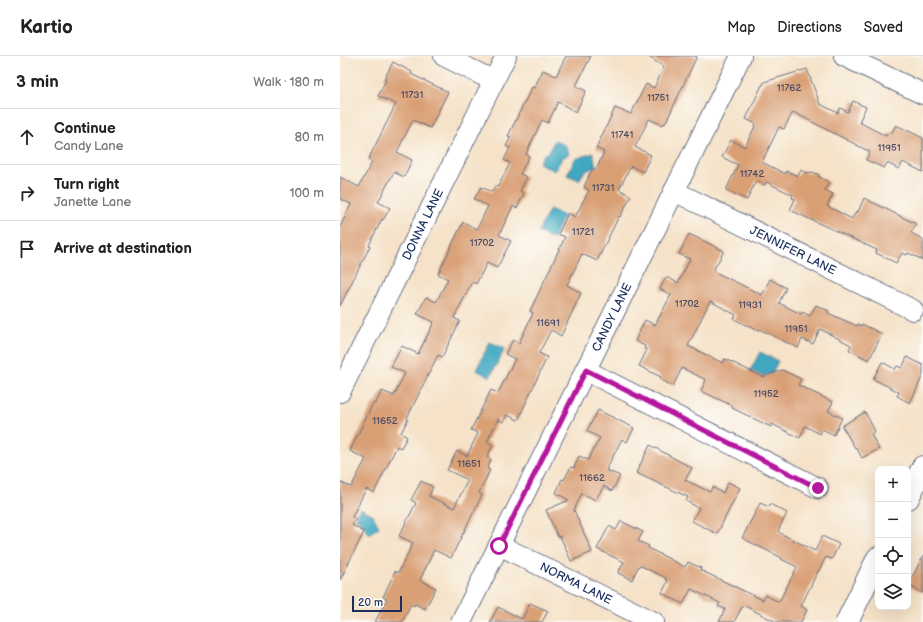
<!DOCTYPE html>
<html lang="en">
<head>
<meta charset="utf-8">
<style>
  body { margin:0; font-family:"Balsamiq Sans",sans-serif; background:#f6f6f6; color:#222 }
  .controls { position:absolute; right:12px; bottom:12px; display:grid; overflow:hidden; border-radius:8px; box-shadow:0 4px 16px #0002 }
  .controls button { width:36px; height:36px; display:grid; place-items:center; padding:0; border:0; border-bottom:1px solid #e0e0e0; background:#fff; color:#222; font:20px sans-serif }
  .scale { position:absolute; left:12px; bottom:10px; width:50px; box-sizing:border-box; padding-left:4px; border:2px solid #1b2f5e; border-top:0; font-size:11px; line-height:14px; white-space:nowrap; color:#1b2f5e; -webkit-text-stroke:3px #fdfcf7; paint-order:stroke }
  .stop { position:absolute; width:12px; height:12px; margin:-9px; border:3px solid #b5179e; border-radius:50%; background:#fff }
  .stop.end { background:#b5179e; border-color:#fff; box-shadow:0 1px 4px #0008 }
  .list { margin:0; padding:0; list-style:none }
  h2 { display:flex; justify-content:space-between; align-items:center; height:52px; margin:0; padding:0 16px; font-size:17px }
  h2 small { font-size:13px; font-weight:400; color:#767676 }
  .list li { display:grid; grid-template-columns:26px 1fr auto; gap:12px; align-items:center; box-sizing:border-box; height:56px; padding:0 16px; border-top:1px solid #e0e0e0 }
  .list b { display:block; font-size:15px; white-space:nowrap }
  .list p { margin:0; font-size:13px; white-space:nowrap; color:#767676 }
  .list em { font-size:13px; font-style:normal; color:#767676 }
  .icon { flex:none; width:22px; height:22px; fill:none; stroke:currentColor; stroke-width:2; stroke-linecap:round; stroke-linejoin:round }
  .map { position:relative; flex:none; width:583px; height:566px; overflow:hidden }
  header { display:flex; align-items:center; gap:24px; box-sizing:border-box; height:56px; padding:0 20px; background:#fff; border-bottom:1px solid #e0e0e0 }
  header strong { font-size:19px }
  nav { display:flex; gap:22px; margin-inline-start:auto; font-size:14px }
  main { display:flex }
  aside { flex:1; background:#fff }
  .map>svg:first-child { display:block }
</style>
</head>
<body>
<header>
<strong>Kartio</strong>
<nav><a>Map</a><a>Directions</a><a>Saved</a></nav>
</header>
<main>
<aside>
<h2>3 min<small>Walk · 180 m</small></h2>
<ul class="list">
<li><svg class="icon" aria-label="ahead" viewBox="0 0 24 24"><path d="M12 20V5M6 11l6-6 6 6"/></svg><div><b>Continue</b><p>Candy Lane</p></div><em>80 m</em></li>
<li><svg class="icon" aria-label="right" viewBox="0 0 24 24"><path d="M7 20v-9h11M14 6l5 5-5 5"/></svg><div><b>Turn right</b><p>Janette Lane</p></div><em>100 m</em></li>
<li><svg class="icon" aria-label="arrive" viewBox="0 0 24 24"><path d="M6 21V4h12l-3 4 3 4H6"/></svg><div><b>Arrive at destination</b></div></li>
</ul>
</aside>
<div class="map">
<svg width="583" height="566" viewBox="0 0 583 566">
  <rect width="100%" height="100%" fill="#fdfcf7"/>
  <filter id="ink" filterUnits="userSpaceOnUse"><feTurbulence type="fractalNoise" baseFrequency=".025" numOctaves="2"/><feDisplacementMap in="SourceGraphic" scale="8" xChannelSelector="R" yChannelSelector="G"/><feConvolveMatrix kernelMatrix="1 2 1 2 8 2 1 2 1" color-interpolation-filters="sRGB"/></filter>
  <filter id="wash" filterUnits="userSpaceOnUse"><feTurbulence type="fractalNoise" baseFrequency=".012" numOctaves="4" result="noise"/><feDisplacementMap in="SourceGraphic" scale="16" xChannelSelector="R" yChannelSelector="G"/><feGaussianBlur stdDeviation="0.9" result="paint"/><feColorMatrix in="noise" values="0 0 0 0 0 0 0 0 0 0 0 0 0 0 0 0 0 1.4 0 .05"/><feComposite in="paint" operator="in"/></filter>
  <g filter="url(#wash)">
    <rect width="100%" height="100%" fill="#f5e2c8"/>
    <g fill="#41a8c1" stroke="#2e6c90">
      <path d="M215,84L226,90L229,98L222,102L215,115L199,107L204,98L208,97Z"/>
      <path d="M253,97L256,111L245,115L239,124L227,119L235,103Z"/>
      <path d="M210,153L224,160L213,183L198,176Z"/>
      <path d="M150,286L165,293L150,321L136,314Z"/>
      <path d="M420,296L438,305L432,317L421,320L410,315Z"/>
      <path d="M20,452L32,458L39,471L29,478L22,466L16,463Z"/>
    </g>
    <g id="blocks">
      <g fill="#d99f74">
        <path d="M226,0H251L236,30L246,35L236,56L218,46L208,67L202,64L186,98L189,100L180,118L187,121L180,135L184,137L177,152L173,150L159,179L171,185L157,212L147,207L136,228L132,226L114,262L120,265L102,301L98,299L67,362L68,363L61,377L67,381L61,392L57,390L34,437L26,433L12,461L16,463L12,469L24,476L0,524V426L11,431L26,403L10,395L33,347L35,348L42,335L54,340L65,317L51,311L62,290L78,298L94,266L77,258L86,241L96,246L108,223L98,218L123,166L137,173L148,150L134,143L141,131L152,136L155,130L158,131L170,107L164,104L170,92L166,90L171,81L168,80L192,31L194,32L203,14L216,20Z"/>
        <path d="M307,0H357L325,68L324,67L323,69L309,63L295,91L311,99L303,116L291,110L279,133L291,140L280,161L279,160L257,205L242,198L227,229L241,237L221,280L211,274L199,297L207,301L178,364L167,359L163,366L158,363L147,386L153,389L147,401L151,404L147,413L150,414L139,437L142,439L111,502L94,494L80,524L96,532L85,553L75,548L74,550L71,548L62,566H35L47,543L43,541L55,515L58,517L73,487L59,480L76,447L71,444L81,425L93,431L89,440L114,452L128,424L107,414L117,395L127,400L138,377L131,374L151,334L158,337L175,303L165,298L173,284L179,287L193,257L190,255L225,181L218,178L228,157L235,161L249,134L244,131L251,115L258,110L264,96L256,92L275,52L291,58L306,28L314,32L324,11Z"/>
        <path d="M53,6L72,16L71,18L108,36L90,72L73,64L57,96L72,104L64,121L54,116L38,146L50,152L43,164L42,163L29,189L30,190L0,250V171L11,148L0,143V121L19,131L32,106L28,104L56,48L38,40L46,24L44,23Z"/>
        <path d="M467,13L480,48L498,57L500,52L508,56L513,45L526,51L519,66L546,80L548,77L551,78L556,69L583,82V116L563,106L559,113L547,107L544,112L526,104L530,96L453,56L444,73L439,71L422,106L445,118L446,115L458,120L461,114L466,117L472,116L478,118L479,121L489,126L485,134L493,138L487,150L512,163L516,155L518,156L524,142L576,168L571,177L583,183V204L568,197L567,199L562,197L556,207L536,197L537,194L450,154L455,143L452,142L453,139L426,126L425,129L416,125L407,144L386,134L398,109L382,101L391,84L405,91L416,68L406,63L422,29L424,28V26Z"/>
        <path d="M349,178L384,195L373,215L422,239L430,223L446,232L439,247L461,258L463,256L470,260L476,249L489,255L488,257L517,270L518,268L521,270L522,268L542,278L529,304L509,294L511,289L480,273L473,288L462,283L458,292L419,273L418,275L394,263L396,259L370,245L348,290L383,307L385,303L423,321L442,314L461,323L458,329L493,346L488,355L502,362L494,379L482,373L480,378L465,370L460,382L432,368L431,371L392,352L393,350L361,335L366,324L342,312L333,330L319,323L321,321L299,310L307,294L304,293L305,290L295,285L305,264L315,269L331,239L320,233L326,221L338,227L350,203L339,198Z"/>
        <path d="M567,301L583,309V319L570,347L557,340L559,336L533,323L542,306L555,313L557,310L562,312Z"/>
        <path d="M258,354L294,372L287,386L282,383L266,414L280,420L272,435L264,430L255,444L242,437L234,454L252,496L231,505L220,480L218,481L206,454L229,444L216,437L222,423L224,424L231,411L234,412L239,400L248,404L260,382L247,375Z"/>
        <path d="M525,356L535,375L531,378L539,393L522,402L516,391L515,392L502,370Z"/>
        <path d="M310,389L352,412L345,424L370,436L372,431L383,437L388,426L400,432L377,478L352,465L359,452L346,445L348,441L296,417Z"/>
        <path d="M420,447L429,451L430,448L447,457L438,475L440,477L475,495L482,480L499,488L492,503L486,501L475,521L461,550L467,554L461,566H436L403,549L394,566H379L385,553L378,550L380,547L351,533L343,548L322,537L328,525L326,524V522L299,509L292,524L278,517L284,506L257,493L269,470L276,474L281,465L303,476L298,485L309,490L308,492L345,511L348,506L361,512L360,514L423,544L425,539L439,546L457,511L441,503L442,502L402,482Z"/>
        <path d="M583,500V537L568,529Z"/>
        <path d="M190,547L208,555L202,566H150L158,551L182,563Z"/>
      </g>
    </g>
  </g>
  <g filter="url(#ink)">
    <use href="#blocks" fill-opacity="0" stroke="#676e83" stroke-width="1"/>
    <g fill="none" stroke-linecap="round" stroke-linejoin="round">
      <g stroke="#676e83" stroke-width="22">
        <g id="minor">
          <path d="M104,0L154,25"/>
          <path d="M504,0L583,38"/>
          <path id="s1" d="M334,135L573,254"/>
          <path d="M245,314L478,432"/>
          <path id="s2" d="M0,336L166,0"/>
          <path id="s3" d="M159,489L314,566"/>
          <path id="s4" d="M121,566L401,0"/>
        </g>
      </g>
      <g stroke="#676e83" stroke-width="24">
        <g id="major">
          <path d="M568,442L583,411"/>
          <path d="M507,566L538,502"/>
        </g>
      </g>
      <use href="#minor" stroke="#fff" stroke-width="20"/>
      <use href="#major" stroke="#fff" stroke-width="22"/>
    </g>
  </g>
  <g fill="none" stroke-linecap="round" stroke-linejoin="round" filter="url(#ink)">
    <path stroke="#b5179e" stroke-width="5" d="M159,490L246,314L478,432"/>
  </g>
  <g text-anchor="middle" dominant-baseline="central" stroke-width="3.5" stroke-linejoin="round" paint-order="stroke">
    <g font-size="10" fill="#4a4b64">
      <text x="449" y="32">11762</text>
      <text x="72" y="39">11731</text>
      <text x="318" y="42">11751</text>
      <text x="282" y="79">11741</text>
      <text x="549" y="92">11951</text>
      <text x="412" y="118">11742</text>
      <text x="263" y="132">11731</text>
      <text x="243" y="176">11721</text>
      <text x="142" y="187">11702</text>
      <text x="347" y="248">11702</text>
      <text x="410" y="249">11931</text>
      <text x="208" y="267">11691</text>
      <text x="456" y="273">11951</text>
      <text x="426" y="338">11952</text>
      <text x="45" y="365">11652</text>
      <text x="129" y="408">11651</text>
      <text x="252" y="422">11662</text>
    </g>
    <g font-size="12" fill="#1b2f5e" stroke="#fdfcf7">
      <text stroke="none"><textPath href="#s2" startOffset="187">DONNA LANE</textPath></text>
      <text stroke="none"><textPath href="#s1" startOffset="133">JENNIFER LANE</textPath></text>
      <text stroke="none"><textPath href="#s4" startOffset="340">CANDY LANE</textPath></text>
      <text stroke="none"><textPath href="#s3" startOffset="86">NORMA LANE</textPath></text>
    </g>
  </g>
</svg>
<div class="controls">
<button>+</button>
<button>−</button>
<button><svg class="icon" aria-label="locate" viewBox="0 0 24 24"><circle cx="12" cy="12" r="6"/><path d="M12 2v4M12 18v4M2 12h4M18 12h4"/></svg></button>
<button><svg class="icon" aria-label="layers" viewBox="0 0 24 24"><path d="M12 4l9 5-9 5-9-5zM3 14l9 5 9-5"/></svg></button>
</div>
<div class="scale">20 m</div>
<div class="stop" style="left:159px;top:490px"></div>
<div class="stop end" style="left:478px;top:432px"></div>
</div>
</main>
</body>
</html>
